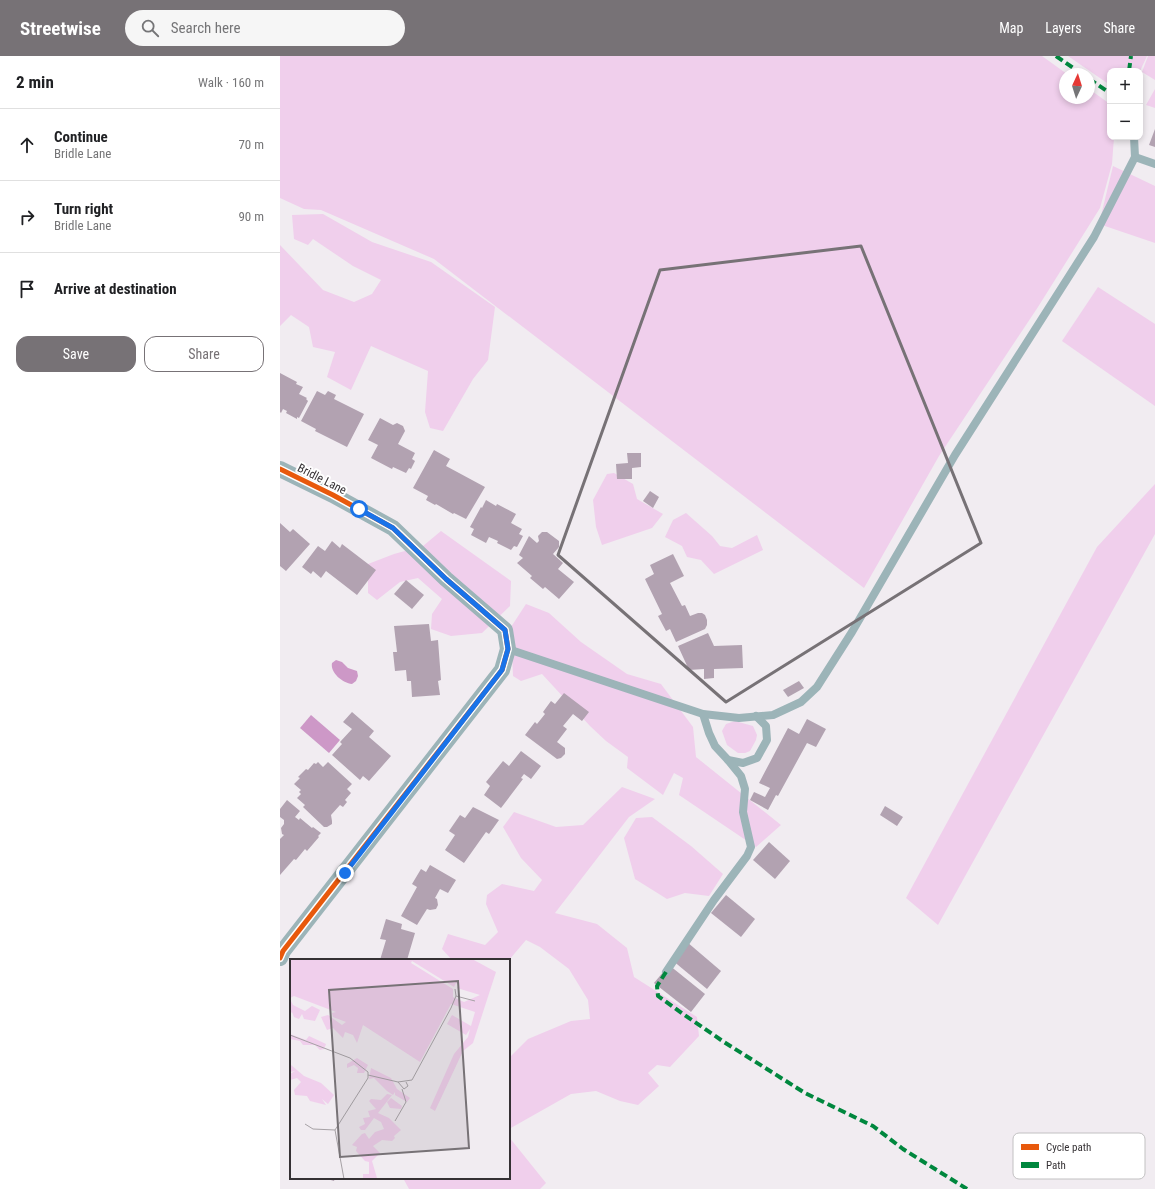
<!DOCTYPE html>
<html lang="en">
<head>
<meta charset="utf-8">
<style>
  body { margin:0; font-family:"Roboto Condensed",sans-serif; background:#f6f6f6; color:#202124 }
  .controls { position:absolute; right:12px; top:12px; display:grid; overflow:hidden; border-radius:8px; box-shadow:0 2px 6px #0003 }
  .controls button { width:36px; height:36px; display:grid; place-items:center; padding:0; border:0; border-bottom:1px solid #e0e0e0; background:#fff; color:#202124; font:20px sans-serif }
  .compass { position:absolute; left:779px; top:12px; width:36px; height:36px; border-radius:50%; background:#fff; box-shadow:0 2px 6px #0003; rotate:4deg }
  .stop { position:absolute; width:12px; height:12px; margin:-9px; border:3px solid #1a73e8; border-radius:50%; background:#fff }
  .stop.end { background:#1a73e8; border-color:#fff; box-shadow:0 1px 4px #0008 }
  .list { margin:0; padding:0; list-style:none }
  h2 { display:flex; justify-content:space-between; align-items:center; height:52px; margin:0; padding:0 16px; font-size:17px }
  h2 small { font-size:13px; font-weight:400; color:#757577 }
  .list li { display:grid; grid-template-columns:26px 1fr auto; gap:12px; align-items:center; box-sizing:border-box; height:72px; padding:0 16px; border-top:1px solid #e0e0e0 }
  .list b { display:block; font-size:15px; white-space:nowrap }
  .list p { margin:0; font-size:13px; white-space:nowrap; color:#757577 }
  .list em { font-size:13px; font-style:normal; color:#757577 }
  .actions { display:flex; gap:8px; padding:12px 16px }
  .actions a { flex:1; padding:9px 0; border:1px solid #777276; border-radius:12px; text-align:center; font-size:14px; color:#777276 }
  .actions .main { background:#777276; color:#fff }
  .icon { flex:none; width:22px; height:22px; fill:none; stroke:currentColor; stroke-width:2; stroke-linecap:round; stroke-linejoin:round }
  .map { position:relative; flex:none; width:875px; height:1133px; overflow:hidden }
  header { display:flex; align-items:center; gap:24px; box-sizing:border-box; height:56px; padding:0 20px; background:#777276; color:#fff }
  header strong { font-size:19px }
  nav { display:flex; gap:22px; margin-inline-start:auto; font-size:14px }
  .search { width:280px; height:36px; background:#f6f6f6; display:flex; align-items:center; gap:10px; box-sizing:border-box; padding:0 14px; border-radius:22px; color:#757577; font-size:15px }
  main { display:flex }
  aside { flex:1; background:#fff }
  .map>svg:first-child { display:block }
</style>
</head>
<body>
<header>
<strong>Streetwise</strong>
<div class="search"><svg class="icon" aria-label="search" viewBox="0 0 24 24"><circle cx="10" cy="10" r="6"/><path d="M15 15l6 6"/></svg>Search here</div>
<nav><a>Map</a><a>Layers</a><a>Share</a></nav>
</header>
<main>
<aside>
<h2>2 min<small>Walk · 160 m</small></h2>
<ul class="list">
<li><svg class="icon" aria-label="ahead" viewBox="0 0 24 24"><path d="M12 20V5M6 11l6-6 6 6"/></svg><div><b>Continue</b><p>Bridle Lane</p></div><em>70 m</em></li>
<li><svg class="icon" aria-label="right" viewBox="0 0 24 24"><path d="M7 20v-9h11M14 6l5 5-5 5"/></svg><div><b>Turn right</b><p>Bridle Lane</p></div><em>90 m</em></li>
<li><svg class="icon" aria-label="arrive" viewBox="0 0 24 24"><path d="M6 21V4h12l-3 4 3 4H6"/></svg><div><b>Arrive at destination</b></div></li>
</ul>
<div class="actions"><a class="main">Save</a><a>Share</a></div>
</aside>
<div class="map">
<svg width="875" height="1133" viewBox="0 0 875 1133">
  <rect width="100%" height="100%" fill="#f1ecf1"/>
  <g fill="#f0cfec">
    <path d="M0,0H762L787,18H785V42H809V33L830,48V81H834L832,108L820,152L758,251L659,400L584,532L154,203L41,154L24,153L0,142Z"/>
    <path d="M788,0H867L860,15H830V29Z"/>
    <path d="M868,0H875V24L862,16Z"/>
    <path d="M875,33V52L866,49Z"/>
    <path d="M833,110L875,130V187L819,168Z"/>
    <path d="M43,158L92,186L151,206L215,251L208,304L193,323L163,375L150,372L145,356L148,315L91,290L71,334L47,321L55,296L33,291L29,271L11,259L0,270V189L43,234L74,246L92,238L101,224L73,210L33,183L28,189L14,183L12,159Z"/>
    <path d="M818,231L875,268V350L782,285Z"/>
    <path d="M334,417L353,428L357,443L383,458L372,472L322,489L316,471L313,444L327,418Z"/>
    <path d="M875,428V478L658,869L626,842L817,491Z"/>
    <path d="M406,457L432,480L440,490L452,492L477,479L483,494L434,518L421,504L407,501L402,490L385,481L393,464Z"/>
    <path d="M161,475L231,525L230,550L202,577L171,580L151,573L152,558L162,543L138,522L120,526L97,544L88,537V508L114,498L143,490Z"/>
    <path d="M246,548L269,557L301,586L347,618L381,628L413,671L416,701L501,769L476,791L399,739L403,722L394,717L383,739L347,712L348,701L326,685L310,670L262,618L241,625L233,620L231,571Z"/>
    <path d="M455,665L473,670L477,679L476,684L470,695L465,697H458L447,689L442,675L446,668Z"/>
    <path d="M342,731L375,743L349,761L275,857L317,868L347,892L354,921L417,961L419,980L390,1011L377,1009L368,1017L379,1030L358,1049L340,1045L316,1035L291,1038L229,1073V1002L248,983L291,965L310,963L308,944L289,913L260,891L246,884L229,904H172L162,893L168,878L205,889L218,876L206,848L207,839L222,828L254,835L262,824L241,802L223,771L234,756L276,771L303,769Z"/>
    <path d="M372,761L411,790L443,818L429,840L405,837L387,843L355,823L344,782L356,762Z"/>
    <path d="M229,1081L266,1127L260,1133H129L123,1122H229Z"/>
  </g>
  <g fill="#cd98c7">
    <path d="M56,604L62,606L68,612L77,615L78,620L76,625L72,628C63,627 50,617 52,607Z"/>
    <path d="M31,659L60,684L49,697L20,672Z"/>
  </g>
  <g fill="#b2a2b1">
    <path d="M875,73V91L869,89Z"/>
    <path d="M0,317L17,326L16,328L23,331L19,338L27,342L26,343L28,345L19,362L17,361V363L6,357L7,355L3,353L1,357L0,356Z"/>
    <path d="M37,335L45,339L48,335L56,339L54,343L84,358L67,391L35,375L36,373L21,365Z"/>
    <path d="M100,362L113,369L117,367L123,370L125,375L118,388L135,397L132,403L135,405L131,413L129,412L126,417L113,411L112,413L91,402L98,389L88,384Z"/>
    <path d="M154,394L170,403L166,410L205,431L186,463L174,457L173,458L156,448L155,449L146,444L148,440L133,432Z"/>
    <path d="M347,397H361V411L352,412V423H337L336,408L348,407Z"/>
    <path d="M370,435L379,441L373,452L363,445Z"/>
    <path d="M206,444L216,450L217,448L236,458L231,467L242,473L239,478L243,480L237,491L234,490L231,494L217,487L218,485L209,481L206,487L191,479L194,473L190,471L201,451L202,452Z"/>
    <path d="M0,467L10,476L13,473L30,488L6,515L0,510Z"/>
    <path d="M262,476H267L279,485V491L273,498L283,507L278,513L294,526L279,543L265,531L263,533L250,522L252,520L237,507L243,502L239,499L249,480L257,487L259,485L258,480Z"/>
    <path d="M52,485L60,492L62,488L96,514L77,539L46,515L41,522L33,515L31,518L22,511L38,490L45,495Z"/>
    <path d="M393,498L404,520L390,527L402,550L405,549L410,560L418,557H422L425,559L427,564V569L425,573L396,586L390,573L386,575L378,560L382,558L365,523L374,518L370,509Z"/>
    <path d="M126,524L144,539L132,553L114,538Z"/>
    <path d="M149,568L151,585L158,584L161,624L158,625L160,639L132,641L131,625H127L126,614L115,615L113,596H117L114,570Z"/>
    <path d="M428,577L434,590L462,589L463,612L434,613V622L424,623V613L409,614L398,590Z"/>
    <path d="M519,625L524,632L508,641L503,634Z"/>
    <path d="M284,637L309,656L302,665L293,658L283,670L287,673L277,686L285,692V698L281,702L277,703L245,679L255,666L257,668L265,658L263,656L271,645L275,648Z"/>
    <path d="M72,656L94,675L89,681L111,700L89,725L83,720L80,724L52,699L62,688L60,686L72,673L63,666Z"/>
    <path d="M527,663L546,673L536,691L527,687L498,740L496,739L488,754L470,744L474,736L485,741L490,732L479,727L508,672L519,678Z"/>
    <path d="M241,695L261,710L251,723L244,718L241,722L243,723L221,752L204,739L210,730L206,726L223,705L229,710Z"/>
    <path d="M38,706L43,711L48,706L72,728L67,733L71,737L65,744L67,746L63,751L60,749L51,759L52,765V768L47,771H44L23,751L25,749L17,742L21,738L19,736L21,734L14,728L20,722L18,721L26,713L28,714L34,707L36,708Z"/>
    <path d="M7,744L20,755L15,761L19,764L20,762L32,772L33,771L41,777L38,780L39,781L27,795L25,793L16,804L14,803L0,819V783L4,779L2,778L1,772L4,768V764L0,761V753Z"/>
    <path d="M605,750L623,761L617,770L600,759Z"/>
    <path d="M193,751L219,764L209,778L206,776L184,807L165,794L175,779L169,775L180,759L185,762Z"/>
    <path d="M489,786L510,805L495,823L473,804Z"/>
    <path d="M150,809L176,824L168,837L160,833L155,842L157,843L158,849L156,853L150,854L147,853L137,869L121,860L137,831L132,828L141,813L146,816Z"/>
    <path d="M446,839L475,863L461,881L431,857Z"/>
    <path d="M106,863L122,868L121,873L135,877L127,904H100L106,884L100,883Z"/>
    <path d="M407,886L441,915L427,933L392,904Z"/>
    <path d="M389,909L425,938L411,956L374,927Z"/>
    <path d="M44,1122H55L54,1125Z"/>
  </g>
  <g fill="none" stroke-linecap="round" stroke-linejoin="round">
    <g stroke="#9cb4b8" stroke-width="8">
      <path d="M855,101L875,108"/>
      <path d="M228,593L423,658L459,662L493,659L521,646L537,631L572,576L675,399L814,181L855,101L854,81"/>
      <path d="M423,658L429,677L435,690L448,704L463,707L477,702L487,684L486,670L476,660"/>
      <path d="M386,916L434,844L467,800L471,791L463,756L465,733L461,720L448,704"/>
    </g>
    <path stroke="#9cb4b8" stroke-width="16" d="M0,413L53,439L113,472L166,523L225,574L228,593L222,614L3,895L0,902"/>
    <g stroke="#00873e" stroke-width="4" stroke-dasharray="8 4" stroke-linecap="butt">
      <path d="M776,0L802,18"/>
      <path d="M849,15L851,0"/>
      <path d="M809,23L830,37"/>
      <path d="M386,916L377,930L378,940L403,958L444,986L525,1037L593,1070L623,1093L687,1133"/>
    </g>
    <g stroke="#fff" stroke-width="8">
      <path id="cycleway" d="M0,413L53,439L113,472L166,523L225,574L228,593L222,614L3,895L0,902"/>
    </g>
    <use href="#cycleway" stroke="#e8590c" stroke-width="5"/>
  </g>
  <g fill="none" stroke-linecap="round" stroke-linejoin="round">
    <path stroke="#1a73e8" stroke-width="5" d="M65,817L222,614L228,593L225,574L166,523L113,472L79,453"/>
  </g>
  <path fill="none" stroke="#777276" stroke-width="3" stroke-linejoin="round" d="M581,190L701,487L446,646L278,499L380,214Z"/>
  <g text-anchor="middle" dominant-baseline="central" stroke-width="4" stroke-linejoin="round" paint-order="stroke">
    <g font-size="12" fill="#353134" stroke="#fff">
      <text transform="translate(42 423) rotate(27)">Bridle Lane</text>
    </g>
  </g>
  <g transform="translate(10 903)">
    <rect width="220" height="220" fill="#f1ecf1"/>
    <path d="M0,0H182L206,13L183,84L173,92L145,152L140,149L164,95L178,78L180,70L176,76L157,65L162,56L181,67L185,53L161,45L130,103L73,66L67,84L63,76L55,73L53,79L43,69L37,71L31,58L38,56L52,66L56,63L43,58L42,54L46,53L4,37L0,39ZM122,2L164,28L166,24L169,26L167,29L190,36L174,43L163,38V30L121,4ZM1,42L3,46L15,52L22,47L30,51L25,62L14,60L12,55L9,60L4,58L2,53L0,55ZM0,75L16,81L19,77L36,85L34,90L30,91L25,86H13L10,82L0,80ZM0,98L1,106L14,117L31,124L44,136L38,145L32,140L36,146L20,142L17,137L5,136L4,131L11,123L7,119L0,121V115L5,112L0,113ZM67,99L78,106L74,114H67L68,109L64,106L57,109V105ZM81,109L101,119L107,130L120,139L117,143L105,136V133L103,136L97,132L84,119L79,120ZM97,135L102,136L88,154L99,159L111,171L104,177L105,179L102,182L92,181L83,187L90,194L82,202L87,219L73,220V215H79V203L75,202L66,192L67,188L62,186L72,175L75,174L79,180L85,173L94,170L91,163L84,159L75,171H71L69,168L75,165L73,159L80,158L78,152L86,150L79,142L81,140L91,141ZM101,139L112,147L111,150L100,149L97,143Z" fill="#f0cfec" fill-rule="evenodd"/>
    <path fill="none" stroke="#a6a1a5" stroke-width="1" d="M166,37L185,42M0,76L60,99L78,113V119L45,171L54,220M78,116L108,123L122,121L161,49L166,37L165,30M108,123L114,130L118,127L116,123M105,162L116,143L112,130M15,165L23,170L45,171M60,220H84"/>
    <path fill="#777276" fill-opacity="0.15" stroke="#777276" stroke-width="2" d="M168,22L179,189L50,198L39,31Z"/>
    <rect width="220" height="220" fill="none" stroke="#353134" stroke-width="2"/>
  </g>
  <rect x="733" y="1077" width="132" height="46" rx="6" fill="#fff" stroke="#c2c1c2" stroke-width="1"/>
  <rect x="741" y="1088" width="18" height="6" fill="#e8590c"/>
  <rect x="741" y="1106" width="18" height="6" fill="#00873e"/>
  <g font-size="11" fill="#353134">
    <text x="766" y="1095">Cycle path</text>
    <text x="766" y="1113">Path</text>
  </g>
</svg>
<div class="controls">
<button>+</button>
<button>−</button>
</div>
<svg class="compass" viewBox="-18 -18 36 36"><path d="M0-13l5 13h-10z" fill="#e53935"/><path d="M0 13l5-13h-10z" fill="#757577"/></svg>
<div class="stop" style="left:79px;top:453px"></div>
<div class="stop end" style="left:65px;top:817px"></div>
</div>
</main>
</body>
</html>
